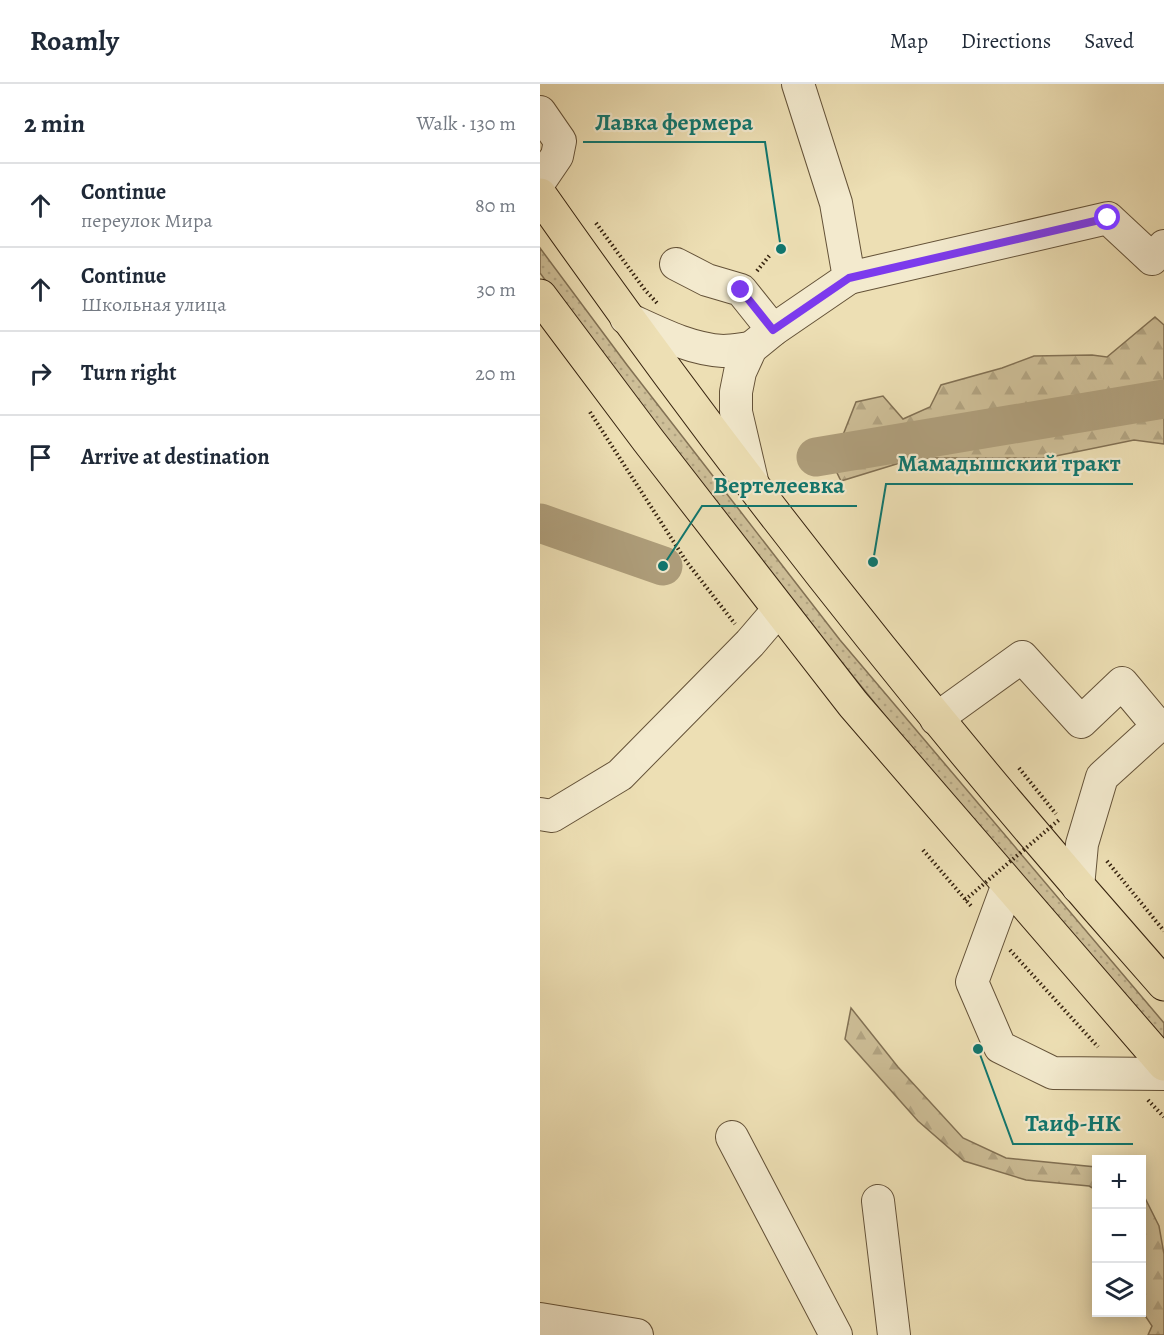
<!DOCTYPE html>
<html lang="en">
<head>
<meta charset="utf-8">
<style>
  body { margin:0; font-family:Alegreya,serif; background:#f2f2f3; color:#1f2937 }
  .controls { position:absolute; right:18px; bottom:18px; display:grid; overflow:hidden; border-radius:0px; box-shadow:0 3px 15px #0003 }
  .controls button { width:54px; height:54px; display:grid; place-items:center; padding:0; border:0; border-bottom:2px solid #e0e1e3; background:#fff; color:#1f2937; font:30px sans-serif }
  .stop { position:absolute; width:18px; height:18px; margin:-14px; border:4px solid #7c3aed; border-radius:50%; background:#fff }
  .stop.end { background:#7c3aed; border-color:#fff; box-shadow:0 2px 6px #0008 }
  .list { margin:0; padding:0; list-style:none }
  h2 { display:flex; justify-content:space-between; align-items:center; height:78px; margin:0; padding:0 24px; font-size:26px }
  h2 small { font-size:20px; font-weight:400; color:#747a83 }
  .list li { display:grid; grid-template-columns:39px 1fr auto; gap:18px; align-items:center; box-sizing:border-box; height:84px; padding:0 24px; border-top:2px solid #e0e1e3 }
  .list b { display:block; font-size:22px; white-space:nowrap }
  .list p { margin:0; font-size:20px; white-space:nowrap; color:#747a83 }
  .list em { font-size:20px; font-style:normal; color:#747a83 }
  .icon { flex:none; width:33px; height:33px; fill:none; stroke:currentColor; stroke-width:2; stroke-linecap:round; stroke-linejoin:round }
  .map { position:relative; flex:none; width:624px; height:1251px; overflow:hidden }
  header { display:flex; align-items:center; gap:36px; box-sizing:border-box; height:84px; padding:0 30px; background:#fff; border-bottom:2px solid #e0e1e3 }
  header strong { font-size:28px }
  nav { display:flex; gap:33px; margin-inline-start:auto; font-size:21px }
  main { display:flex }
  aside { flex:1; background:#fff }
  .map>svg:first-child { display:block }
</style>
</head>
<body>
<header>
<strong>Roamly</strong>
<nav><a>Map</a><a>Directions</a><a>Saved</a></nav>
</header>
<main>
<aside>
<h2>2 min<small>Walk · 130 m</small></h2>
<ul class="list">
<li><svg class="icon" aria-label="ahead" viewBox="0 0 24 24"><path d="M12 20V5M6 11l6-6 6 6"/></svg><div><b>Continue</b><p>переулок Мира</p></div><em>80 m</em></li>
<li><svg class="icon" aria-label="ahead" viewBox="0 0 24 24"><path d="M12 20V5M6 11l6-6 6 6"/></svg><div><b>Continue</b><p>Школьная улица</p></div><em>30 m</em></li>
<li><svg class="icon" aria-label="right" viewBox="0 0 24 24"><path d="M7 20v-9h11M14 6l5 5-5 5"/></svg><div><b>Turn right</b></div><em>20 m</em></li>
<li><svg class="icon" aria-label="arrive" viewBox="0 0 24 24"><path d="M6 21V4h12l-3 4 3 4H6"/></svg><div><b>Arrive at destination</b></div></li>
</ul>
</aside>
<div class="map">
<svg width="624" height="1251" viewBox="0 0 624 1251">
  <defs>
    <pattern id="grass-dots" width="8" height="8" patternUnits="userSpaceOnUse" patternTransform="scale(1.5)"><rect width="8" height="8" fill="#cebf98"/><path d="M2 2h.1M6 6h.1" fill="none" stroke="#b2a482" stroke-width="1.8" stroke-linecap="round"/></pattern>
    <pattern id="forest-firs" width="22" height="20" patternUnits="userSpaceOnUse" patternTransform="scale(1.5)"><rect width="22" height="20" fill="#cebf98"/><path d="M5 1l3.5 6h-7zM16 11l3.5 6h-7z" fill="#b2a482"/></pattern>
  </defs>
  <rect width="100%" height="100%" fill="#eddfb4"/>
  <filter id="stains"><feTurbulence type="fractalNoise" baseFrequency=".00333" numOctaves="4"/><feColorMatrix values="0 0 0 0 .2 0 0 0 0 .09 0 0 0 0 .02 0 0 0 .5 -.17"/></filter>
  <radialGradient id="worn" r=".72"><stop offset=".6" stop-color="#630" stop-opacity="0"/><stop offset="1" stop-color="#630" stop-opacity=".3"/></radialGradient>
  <path fill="url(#grass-dots)" stroke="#827154" stroke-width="1.5" d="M0,164L87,281L300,556L624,939V956L427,733L291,565L77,293L0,189Z"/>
  <g fill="url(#forest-firs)" stroke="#827154" stroke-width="1.5">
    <path d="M615,233L624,241V360L594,356L506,374H376L301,397L283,360L301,356L316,318L343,312L363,335L390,323L401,301L462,284L494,272L552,271L567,273Z"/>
    <path d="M311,924L358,983L423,1054L466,1074L556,1083V1106L549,1102L486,1096L424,1077L378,1037L305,955Z"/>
    <path d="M602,1108L619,1142L624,1170V1251H608L612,1242L602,1227Z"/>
  </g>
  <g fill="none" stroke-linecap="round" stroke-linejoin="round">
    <g stroke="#af9f7c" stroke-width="39">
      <path d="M276,373L624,315"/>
      <path d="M0,439L123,482"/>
    </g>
    <g stroke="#645238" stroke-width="34">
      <g id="minor">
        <path d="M0,28L20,57L17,72L0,97"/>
        <path d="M136,180L167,196L201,206L233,246"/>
        <path d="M309,194L568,134L612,175L624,162"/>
        <path d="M86,234C117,248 149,265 183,267C193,267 202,265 211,264"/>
        <path d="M213,401L196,328V308L200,288L211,264L233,246L309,194L296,119L258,0"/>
        <path d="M396,635L482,573L541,638L582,599L618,642L562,693L542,760L538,803"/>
        <path d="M0,730L12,732L80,691L210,559L239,525"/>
        <path d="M468,800L432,898L460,963L513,989L624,990"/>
        <path d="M192,1053L296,1251"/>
        <path d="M338,1117L354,1251"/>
        <path d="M0,1235L97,1251"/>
      </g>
    </g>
    <g stroke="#36230f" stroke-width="35">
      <g id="major">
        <path d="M0,111C193,386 401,649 624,900"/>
        <path d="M0,212L108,356L313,620L624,980"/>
      </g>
    </g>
    <g stroke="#36230f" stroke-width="4" stroke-dasharray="1.5 3" stroke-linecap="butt">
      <path d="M56,139L105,206L117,219"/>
      <path d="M217,187L230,171"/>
      <path d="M50,328L146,477L195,540"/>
      <path d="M479,684L516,730"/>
      <path d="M383,766L431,822"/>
      <path d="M567,777L624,847"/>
      <path d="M470,866L558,963"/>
      <path d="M608,1016L624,1033"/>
    </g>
    <use href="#minor" stroke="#f3eace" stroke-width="32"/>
    <use href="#major" stroke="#eddfb4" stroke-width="33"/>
    <path stroke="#36230f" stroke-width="4" stroke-dasharray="1.5 3" stroke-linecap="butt" d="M425,816L520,735"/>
  </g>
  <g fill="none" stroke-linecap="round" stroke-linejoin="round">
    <path stroke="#7c3aed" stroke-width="8" d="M201,206L233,246L309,194L568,134"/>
  </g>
  <path fill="none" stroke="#0f766e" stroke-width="2" d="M241 165L225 58H43M333 478L346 400H593M123 482L162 422H317M438 965L473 1060H593"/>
  <g fill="#0f766e" stroke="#f3eace" stroke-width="2">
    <circle cx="241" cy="165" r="6"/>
    <circle cx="333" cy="478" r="6"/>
    <circle cx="123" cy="482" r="6"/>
    <circle cx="438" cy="965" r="6"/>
  </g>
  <g font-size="24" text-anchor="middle" font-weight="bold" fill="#0f766e" stroke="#f3eace" stroke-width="4.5" stroke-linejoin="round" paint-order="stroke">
    <text x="134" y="46">Лавка фермера</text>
    <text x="469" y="387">Мамадышский тракт</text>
    <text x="239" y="409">Вертелеевка</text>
    <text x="533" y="1047">Таиф-НК</text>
  </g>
  <rect width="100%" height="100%" filter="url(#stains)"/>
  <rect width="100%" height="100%" fill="url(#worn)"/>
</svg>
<div class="controls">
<button>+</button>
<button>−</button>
<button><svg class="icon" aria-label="layers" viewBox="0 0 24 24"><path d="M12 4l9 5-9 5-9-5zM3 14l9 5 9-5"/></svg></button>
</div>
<div class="stop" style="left:568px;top:134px"></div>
<div class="stop end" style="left:201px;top:206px"></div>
</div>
</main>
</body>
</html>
